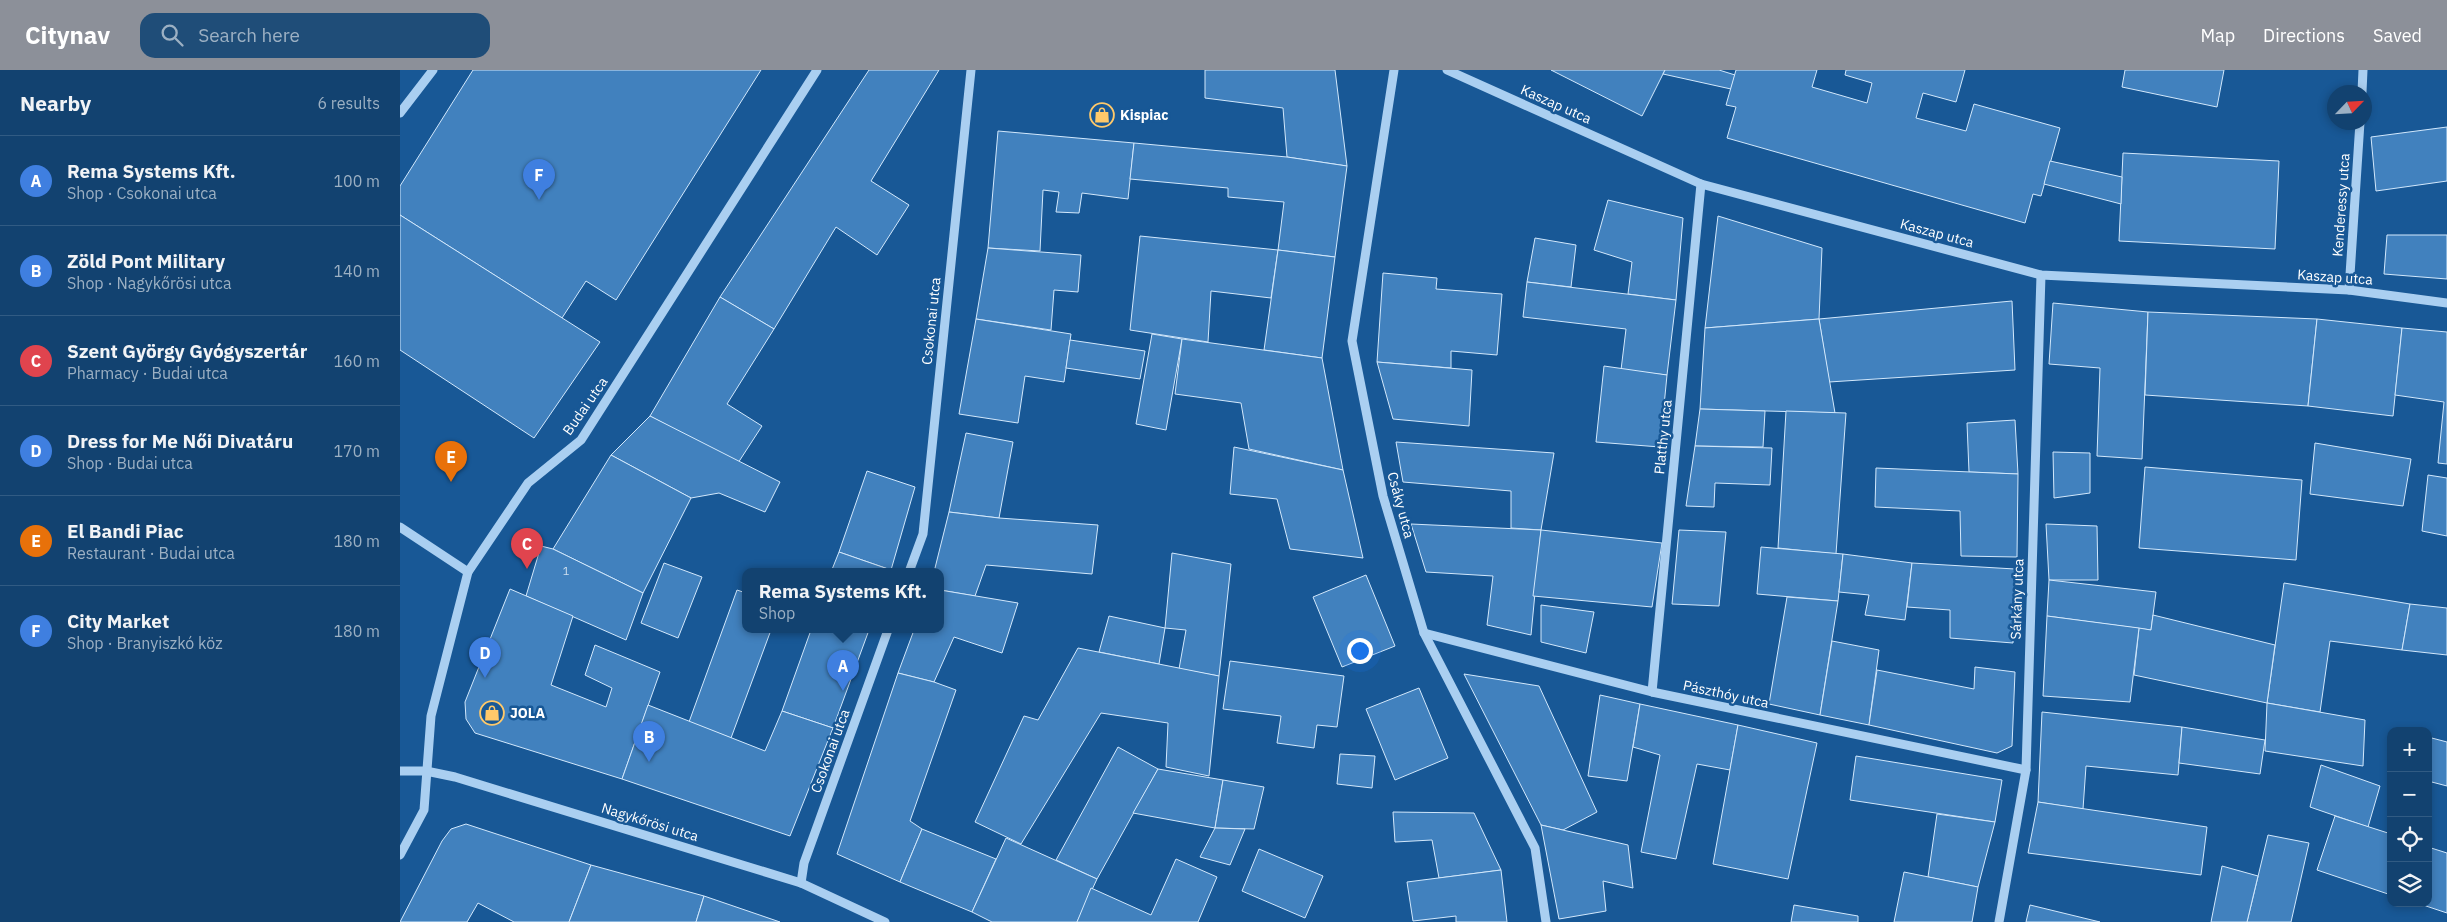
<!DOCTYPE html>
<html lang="en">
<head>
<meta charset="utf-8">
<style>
  body { margin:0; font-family:"IBM Plex Sans",sans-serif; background:#1f4d78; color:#f1f3f6 }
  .controls { position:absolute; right:15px; bottom:15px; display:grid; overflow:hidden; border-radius:10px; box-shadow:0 2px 8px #0003 }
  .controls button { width:45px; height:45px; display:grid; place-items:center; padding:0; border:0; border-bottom:1px solid #315b83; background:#124270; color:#f1f3f6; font:25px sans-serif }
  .compass { position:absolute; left:1927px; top:15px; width:45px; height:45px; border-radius:50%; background:#124270; box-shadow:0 2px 8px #0003; rotate:65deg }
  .you { position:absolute; left:959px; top:580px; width:18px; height:18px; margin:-12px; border:4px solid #fff; border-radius:50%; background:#1a73e8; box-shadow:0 0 0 8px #1a73e833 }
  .badge { display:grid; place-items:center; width:32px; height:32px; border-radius:50%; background:#8c9099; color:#fff; font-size:16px; font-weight:700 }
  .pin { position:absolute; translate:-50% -41px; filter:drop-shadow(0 1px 2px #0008) }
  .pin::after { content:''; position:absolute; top:26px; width:18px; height:15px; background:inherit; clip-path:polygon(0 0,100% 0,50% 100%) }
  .popup { position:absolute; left:342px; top:498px; width:202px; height:65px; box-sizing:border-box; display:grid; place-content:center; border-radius:10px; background:#124270; filter:drop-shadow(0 1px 4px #0005); font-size:16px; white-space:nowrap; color:#9cb0c3 }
  .popup b { font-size:19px; color:#f1f3f6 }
  .popup::after { content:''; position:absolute; left:50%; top:100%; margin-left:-10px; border:10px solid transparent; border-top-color:#124270 }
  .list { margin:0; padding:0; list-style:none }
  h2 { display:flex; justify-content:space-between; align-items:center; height:65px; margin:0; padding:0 20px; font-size:21px }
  h2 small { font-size:16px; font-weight:400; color:#9cb0c3 }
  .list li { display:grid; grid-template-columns:32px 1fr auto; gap:15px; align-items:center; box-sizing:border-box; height:90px; padding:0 20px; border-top:1px solid #315b83 }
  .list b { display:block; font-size:19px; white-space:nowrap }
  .list p { margin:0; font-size:16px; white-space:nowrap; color:#9cb0c3 }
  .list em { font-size:16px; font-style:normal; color:#9cb0c3 }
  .icon { flex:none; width:28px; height:28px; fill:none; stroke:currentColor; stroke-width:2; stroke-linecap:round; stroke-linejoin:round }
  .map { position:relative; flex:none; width:2047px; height:852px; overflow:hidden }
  header { display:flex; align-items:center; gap:30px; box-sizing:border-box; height:70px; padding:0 25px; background:#8c9099; color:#fff }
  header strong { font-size:24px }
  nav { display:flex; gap:28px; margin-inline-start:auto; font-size:18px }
  .search { width:350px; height:45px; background:#1f4d78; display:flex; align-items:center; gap:12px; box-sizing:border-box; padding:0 18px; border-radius:15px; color:#9cb0c3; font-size:19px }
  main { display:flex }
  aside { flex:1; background:#124270 }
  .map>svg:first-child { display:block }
</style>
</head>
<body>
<header>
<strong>Citynav</strong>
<div class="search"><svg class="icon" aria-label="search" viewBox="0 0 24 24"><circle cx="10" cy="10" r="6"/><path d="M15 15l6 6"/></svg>Search here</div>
<nav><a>Map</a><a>Directions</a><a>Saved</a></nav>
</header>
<main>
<aside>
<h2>Nearby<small>6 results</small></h2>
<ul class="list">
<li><span class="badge" style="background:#3f7fe0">A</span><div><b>Rema Systems Kft.</b><p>Shop · Csokonai utca</p></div><em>100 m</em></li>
<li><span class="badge" style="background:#3f7fe0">B</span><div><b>Zöld Pont Military</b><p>Shop · Nagykőrösi utca</p></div><em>140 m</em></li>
<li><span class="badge" style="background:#e0444e">C</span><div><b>Szent György Gyógyszertár</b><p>Pharmacy · Budai utca</p></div><em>160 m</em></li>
<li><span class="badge" style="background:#3f7fe0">D</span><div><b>Dress for Me Női Divatáru</b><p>Shop · Budai utca</p></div><em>170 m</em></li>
<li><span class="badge" style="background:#e8710a">E</span><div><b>El Bandi Piac</b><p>Restaurant · Budai utca</p></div><em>180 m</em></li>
<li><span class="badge" style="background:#3f7fe0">F</span><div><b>City Market</b><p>Shop · Branyiszkó köz</p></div><em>180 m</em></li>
</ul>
</aside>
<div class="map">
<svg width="2047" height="852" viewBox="0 0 2047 852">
  <rect width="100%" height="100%" fill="#185896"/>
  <g fill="#4181be" stroke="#d2e8fc">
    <path d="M73,0H361L216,230L186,211L162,248L0,145V116Z"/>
    <path d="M469,0H539L471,111L509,135L477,185L436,157L374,259L320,227Z"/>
    <path d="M805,0H935L947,96L887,87L883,38L805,28Z"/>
    <path d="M1151,0H1265L1242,46Z"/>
    <path d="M1265,0H1319L1335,5L1331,19L1263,4Z"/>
    <path d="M1336,0H1417L1412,17L1467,33L1472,13L1445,5L1446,0H1565L1556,32L1523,23L1516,48L1566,61L1574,34L1660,58L1641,126L1633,124L1625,153L1327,68L1336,37L1326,35Z"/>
    <path d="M1725,0H1824L1817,37L1722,17Z"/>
    <path d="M2047,57V111L1976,121L1971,67Z"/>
    <path d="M598,61L734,73L728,129L682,123L679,143L656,142L659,122L643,120L640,181L588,178Z"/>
    <path d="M734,73L887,87L947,96L935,187L878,180L884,132L828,127V118L730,109Z"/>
    <path d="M1723,83L1879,91L1875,179L1719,171Z"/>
    <path d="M1650,91L1722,107L1721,134L1644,114Z"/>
    <path d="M1208,130L1283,148L1276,230L1228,224L1232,192L1194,180Z"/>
    <path d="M0,145L200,272L134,368L0,280Z"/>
    <path d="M1318,146L1422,178L1419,249L1305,258Z"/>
    <path d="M1987,165H2047V209L1984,204Z"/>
    <path d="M740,166L878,180L871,228L811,221L808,272L730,260Z"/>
    <path d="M1135,168L1176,175L1171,217L1127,212Z"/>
    <path d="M588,178L681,185L678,222L654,220L651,260L576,249Z"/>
    <path d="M878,180L935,187L922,288L864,280Z"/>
    <path d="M983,203L1037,208L1036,219L1102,224L1097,285L1051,281V298L977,292Z"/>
    <path d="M1127,212L1276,230L1267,305L1221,300L1226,259L1123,247Z"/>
    <path d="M320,227L374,259L327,334L362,356L338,393L250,346Z"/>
    <path d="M1612,231L1615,300L1429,312L1419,249Z"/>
    <path d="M1653,233L1748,242L1742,389L1697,386L1700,298L1649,294Z"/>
    <path d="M1748,242L1917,249L1908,336L1745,325Z"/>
    <path d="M576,249L671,264L664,312L625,306L618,353L559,344Z"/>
    <path d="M1419,249L1435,343L1300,339L1305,258Z"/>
    <path d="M1917,249L2002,258L1993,346L1908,336Z"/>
    <path d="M2002,258L2047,262V394L2038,393L2044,332L1995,325Z"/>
    <path d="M752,264L782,269L766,360L736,354Z"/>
    <path d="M782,269L922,288L943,400L849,379L841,333L775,324Z"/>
    <path d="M670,270L745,281L740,309L666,298Z"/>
    <path d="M977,292L1072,300L1069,356L993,349Z"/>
    <path d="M1204,296L1267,305L1260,377L1196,372Z"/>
    <path d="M1300,339L1365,341L1363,377L1295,376Z"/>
    <path d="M1386,341L1446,343L1436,484L1378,478Z"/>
    <path d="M250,346L380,412L365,442L319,423L291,428L211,385Z"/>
    <path d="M1615,350L1618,404L1569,402L1567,353Z"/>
    <path d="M566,363L613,372L599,448L549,442Z"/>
    <path d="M996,372L1154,383L1141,460L1111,458V421L1003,412Z"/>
    <path d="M1915,373L2011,389L2003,436L1910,424Z"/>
    <path d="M1295,376L1372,378L1370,415L1315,413L1314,437L1286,436Z"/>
    <path d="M834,377L943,400L963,488L890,479L877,429L830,424Z"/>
    <path d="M1653,382L1690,383V423L1654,428Z"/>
    <path d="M211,385L291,428L243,523L153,479Z"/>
    <path d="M1745,397L1902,410L1896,490L1739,478Z"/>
    <path d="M1476,398L1618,404L1617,487L1561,486L1560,441L1475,437Z"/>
    <path d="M467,401L515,417L491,500L439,482Z"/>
    <path d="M2028,405L2047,408V466L2022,461Z"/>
    <path d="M549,442L599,448L698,455L692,504L586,495L575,526L540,520V502H534Z"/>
    <path d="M1011,454L1141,460L1131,565L1087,555L1093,506L1026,502Z"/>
    <path d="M1646,454L1697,456L1698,510H1649Z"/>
    <path d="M1141,460L1262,473L1252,537L1133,526Z"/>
    <path d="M1279,460L1326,462L1319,536L1272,534Z"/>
    <path d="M141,476L153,479L243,523L226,570L126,526Z"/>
    <path d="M1361,477L1443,484L1438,531L1357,524Z"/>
    <path d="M439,482L491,500L490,502H431Z"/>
    <path d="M772,483L831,494L819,606L779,599L786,560L765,558Z"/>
    <path d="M1443,484L1512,493L1505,550L1465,545L1469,525L1439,522Z"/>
    <path d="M264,493L302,507L278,568L241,553Z"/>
    <path d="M1512,493L1615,499L1613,573L1550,568V540L1507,537Z"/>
    <path d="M966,505L995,576L942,597L913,527Z"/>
    <path d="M1649,510L1756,522L1751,560L1647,546Z"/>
    <path d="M1884,513L2010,534L2002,580L1930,571L1920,642L1867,633Z"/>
    <path d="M110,519L173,546L151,615L206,637L212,618L185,605L195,575L260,602L222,709L75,663L66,649L65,632Z"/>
    <path d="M337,520L346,523V560H371L331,668L289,652Z"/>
    <path d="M540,520L618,533L602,583L554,567L534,612L498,603L514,560H540Z"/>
    <path d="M1387,527L1438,531L1420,645L1369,634Z"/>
    <path d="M2010,534L2047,538V585L2002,580Z"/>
    <path d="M1141,535L1194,542L1186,583L1141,572Z"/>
    <path d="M1753,545L1875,575L1867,633L1734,605L1739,558L1751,560Z"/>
    <path d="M709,546L765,558L759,594L699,582Z"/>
    <path d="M1647,546L1739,558L1730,632L1643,626Z"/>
    <path d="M411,560H469L433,658L382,641Z"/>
    <path d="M1432,571L1479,580L1469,655L1420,645Z"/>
    <path d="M678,578L819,606L809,706L766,697L768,653L701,643L621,774L575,752L624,646L638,650Z"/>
    <path d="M830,591L944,606L937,657L917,655L914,678L877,673L881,646L823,639Z"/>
    <path d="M1575,597L1615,602L1612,676L1597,683L1469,655L1477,600L1574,619Z"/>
    <path d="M498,603L534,612L556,620L510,751L522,759L500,812L437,784Z"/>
    <path d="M1064,604L1139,616L1197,742L1163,760L1141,755Z"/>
    <path d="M1019,618L1048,688L995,710L966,639Z"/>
    <path d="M1200,625L1240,634L1227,711L1188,706Z"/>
    <path d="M1867,633L1965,650L1963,696L1865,681Z"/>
    <path d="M1240,634L1338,655L1330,700L1297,694L1276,789L1241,782L1260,685L1233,677Z"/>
    <path d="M248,635L365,681L382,641L433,658L390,766L222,709Z"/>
    <path d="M1642,642L1782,657L1778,705L1686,696L1683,739L1638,732Z"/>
    <path d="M1338,655L1417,673L1388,809L1313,794Z"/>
    <path d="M1782,657L1865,670L1860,704L1779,693Z"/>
    <path d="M2028,667L2047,672V716L2028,711Z"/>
    <path d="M718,677L758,699L697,809L656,790Z"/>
    <path d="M940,684L975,686L972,718L937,714Z"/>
    <path d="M1456,686L1602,710L1595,752L1450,730Z"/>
    <path d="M1921,695L1980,716L1968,757L1910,737Z"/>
    <path d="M758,699L823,710L815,758L733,743Z"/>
    <path d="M823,710L864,717L854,759L815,758Z"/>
    <path d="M1638,732L1807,757L1801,805L1628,783Z"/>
    <path d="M993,742L1074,743L1101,800L1039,808L1032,770L995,772Z"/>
    <path d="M1537,744L1595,752L1578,817L1528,807Z"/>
    <path d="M1935,746L1991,764V825L1917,800Z"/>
    <path d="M66,754L191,795L169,852H114L78,833L67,852H0L42,771L51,759Z"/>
    <path d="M1141,755L1228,775L1233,818L1203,811L1206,841L1159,849Z"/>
    <path d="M815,758L845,759L830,795L800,787Z"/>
    <path d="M522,759L596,789L572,842L500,812Z"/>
    <path d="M1868,765L1909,773L1891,852H1847Z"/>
    <path d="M606,768L697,809L677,852H592L572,842Z"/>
    <path d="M2028,777L2047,783V843L2017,833H2028Z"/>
    <path d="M859,779L923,806L905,848L842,821Z"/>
    <path d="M776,789L817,807L798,852H677L691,818L751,845Z"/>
    <path d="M191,795L304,826L296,852H169Z"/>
    <path d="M1822,796L1858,806L1847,852H1811Z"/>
    <path d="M1101,800L1107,852H1056V846L1013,851L1007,812Z"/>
    <path d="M1504,802L1578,817L1572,852H1494Z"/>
    <path d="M304,826L380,852H296Z"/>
    <path d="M1394,835L1458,846V852H1391Z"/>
    <path d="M1630,835L1700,852H1626Z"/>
  </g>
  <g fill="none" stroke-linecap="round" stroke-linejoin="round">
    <g stroke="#aacff1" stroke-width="9">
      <path d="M994,0L952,271L983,426L1024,563L1135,778L1146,852"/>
      <path d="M1047,0L1301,114L1641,205L1949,220L2047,233"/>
      <path d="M1962,22L1963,0"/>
      <path d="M0,43L33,0"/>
      <path d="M1949,220L1960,52"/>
      <path d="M0,457L68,502"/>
      <path d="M509,502L523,464L571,0"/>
      <path d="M1024,563L1252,622L1626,700"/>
      <path d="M1252,622L1301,114"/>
      <path d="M0,701H26L55,707L401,813L485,852"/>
      <path d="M0,785L24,740L31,646L68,502L128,413L181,370L417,0"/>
      <path d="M401,813L404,793L488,560"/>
      <path d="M1599,852L1626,700L1641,205"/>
    </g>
  </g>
  <defs>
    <g id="shop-ring" transform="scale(1.25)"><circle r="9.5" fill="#185896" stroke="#ffc96a" stroke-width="1.5"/><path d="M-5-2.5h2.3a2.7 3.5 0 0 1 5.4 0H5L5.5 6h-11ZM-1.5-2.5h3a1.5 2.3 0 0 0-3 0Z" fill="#ffc96a"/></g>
  </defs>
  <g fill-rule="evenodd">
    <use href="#shop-ring" x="702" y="45"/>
    <use href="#shop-ring" x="92" y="643"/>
  </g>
  <g text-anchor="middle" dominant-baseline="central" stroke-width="5" stroke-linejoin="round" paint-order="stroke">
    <g font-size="11" fill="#d0e0ef">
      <text x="166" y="501">1</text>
    </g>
    <g font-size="14" fill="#fff" stroke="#185896">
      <text transform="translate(1156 34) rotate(24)">Kaszap utca</text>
      <text transform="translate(1941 135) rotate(-86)">Kenderessy utca</text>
      <text transform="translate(1537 163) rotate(15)">Kaszap utca</text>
      <text transform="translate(1935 207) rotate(4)">Kaszap utca</text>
      <text transform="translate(531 251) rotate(-84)">Csokonai utca</text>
      <text transform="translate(185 336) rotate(-55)">Budai utca</text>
      <text transform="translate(1263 367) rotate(-84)">Platthy utca</text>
      <text transform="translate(1001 435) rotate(75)">Csáky utca</text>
      <text transform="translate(1617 529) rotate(-88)">Sárkány utca</text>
      <text transform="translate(1326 624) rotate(12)">Pászthóy utca</text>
      <text transform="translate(430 681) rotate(-70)">Csokonai utca</text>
      <text transform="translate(250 752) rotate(17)">Nagykőrösi utca</text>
    </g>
    <g font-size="14" font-weight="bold" fill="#fff" stroke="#185896" text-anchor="start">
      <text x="720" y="45">Kispiac</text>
      <text x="110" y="643">JOLA</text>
    </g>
  </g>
</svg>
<div class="controls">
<button>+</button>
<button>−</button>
<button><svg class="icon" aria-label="locate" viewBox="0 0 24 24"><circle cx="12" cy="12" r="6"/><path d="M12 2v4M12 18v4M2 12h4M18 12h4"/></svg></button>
<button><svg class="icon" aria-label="layers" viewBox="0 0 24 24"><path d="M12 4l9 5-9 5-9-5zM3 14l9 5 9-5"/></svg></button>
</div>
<svg class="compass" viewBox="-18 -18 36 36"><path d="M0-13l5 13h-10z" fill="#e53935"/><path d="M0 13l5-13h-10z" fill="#9cb0c3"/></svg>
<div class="you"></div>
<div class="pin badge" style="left:443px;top:621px;background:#3f7fe0">A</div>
<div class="popup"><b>Rema Systems Kft.</b>Shop</div>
<div class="pin badge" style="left:249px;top:692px;background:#3f7fe0">B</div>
<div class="pin badge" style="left:127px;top:499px;background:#e0444e">C</div>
<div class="pin badge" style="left:85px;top:608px;background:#3f7fe0">D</div>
<div class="pin badge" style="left:51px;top:412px;background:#e8710a">E</div>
<div class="pin badge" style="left:139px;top:130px;background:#3f7fe0">F</div>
</div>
</main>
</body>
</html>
